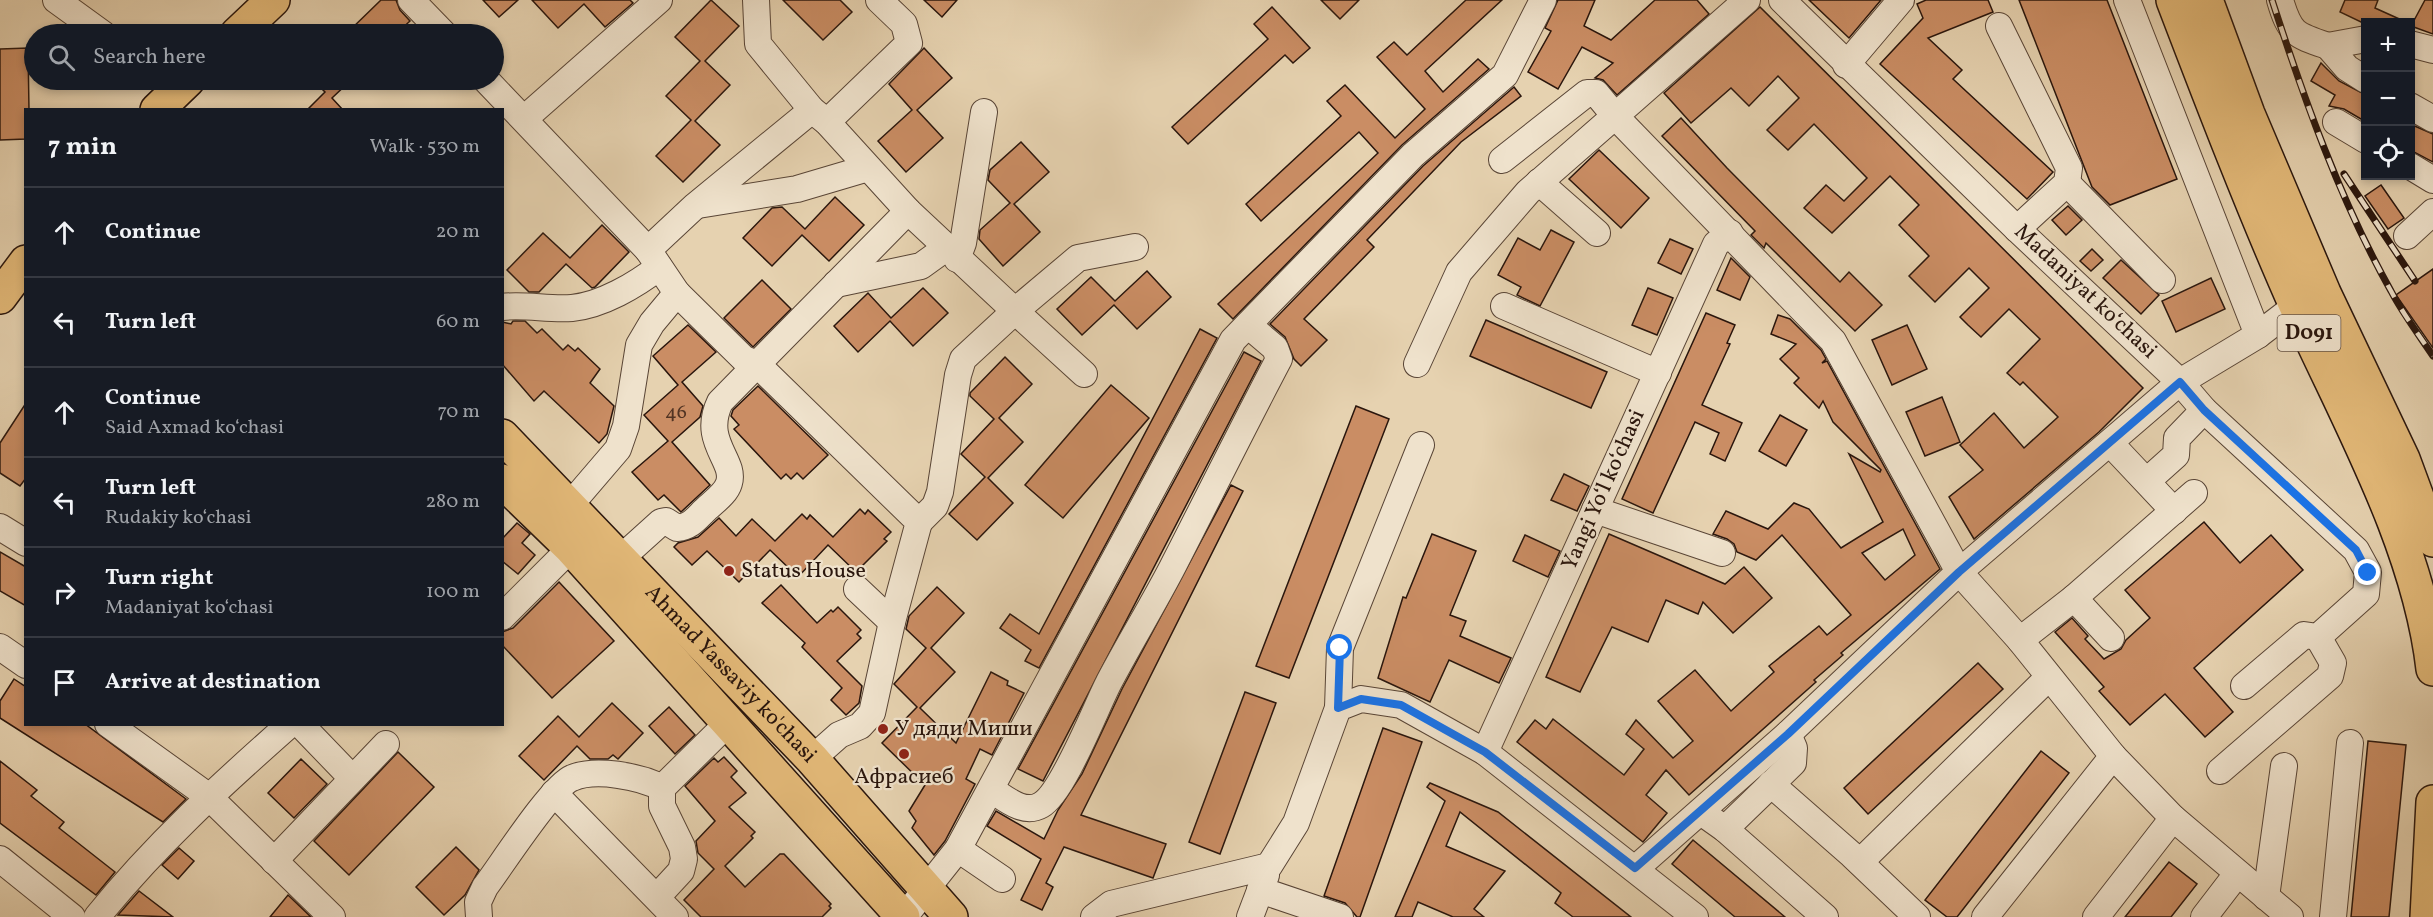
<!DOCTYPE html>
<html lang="en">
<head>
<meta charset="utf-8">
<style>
  body { margin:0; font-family:Vollkorn,serif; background:#242831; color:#f1f3f6 }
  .controls { position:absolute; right:18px; top:18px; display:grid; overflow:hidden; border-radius:0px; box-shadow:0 3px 9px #0003 }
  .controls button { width:54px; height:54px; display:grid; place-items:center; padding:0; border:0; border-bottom:2px solid #363941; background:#171b24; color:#f1f3f6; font:30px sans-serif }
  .stop { position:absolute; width:18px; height:18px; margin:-14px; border:4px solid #1a73e8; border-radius:50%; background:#fff }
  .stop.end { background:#1a73e8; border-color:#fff; box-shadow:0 2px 6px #0008 }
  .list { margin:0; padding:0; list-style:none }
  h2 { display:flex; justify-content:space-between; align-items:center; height:78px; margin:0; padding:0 24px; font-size:26px }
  h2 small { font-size:20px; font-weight:400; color:#9ea1a6 }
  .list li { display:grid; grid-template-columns:39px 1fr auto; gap:18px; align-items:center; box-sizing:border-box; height:90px; padding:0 24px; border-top:2px solid #363941 }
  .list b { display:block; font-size:22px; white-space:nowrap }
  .list p { margin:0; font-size:20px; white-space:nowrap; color:#9ea1a6 }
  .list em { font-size:20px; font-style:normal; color:#9ea1a6 }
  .icon { flex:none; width:33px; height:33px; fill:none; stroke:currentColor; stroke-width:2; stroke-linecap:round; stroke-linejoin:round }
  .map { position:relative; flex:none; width:2433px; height:917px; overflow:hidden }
  .search { position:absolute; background:#171b24; box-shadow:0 3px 9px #0003; left:24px; top:24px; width:480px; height:66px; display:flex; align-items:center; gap:15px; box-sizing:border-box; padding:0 21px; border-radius:33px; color:#9ea1a6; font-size:22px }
  .panel { position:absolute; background:#171b24; box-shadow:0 3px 9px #0003; left:24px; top:108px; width:480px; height:618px; border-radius:0px }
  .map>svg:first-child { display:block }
</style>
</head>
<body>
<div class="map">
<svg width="2433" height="917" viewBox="0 0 2433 917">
  <rect width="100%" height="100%" fill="#e6d2b0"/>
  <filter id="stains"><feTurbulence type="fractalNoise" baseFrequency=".00333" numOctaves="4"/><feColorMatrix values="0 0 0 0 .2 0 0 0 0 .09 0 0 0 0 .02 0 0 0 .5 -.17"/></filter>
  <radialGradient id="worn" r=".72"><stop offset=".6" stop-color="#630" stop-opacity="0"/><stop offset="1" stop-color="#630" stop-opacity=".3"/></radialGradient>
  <g fill="#ca8d64" stroke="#2a160d" stroke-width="1.5" fill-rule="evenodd">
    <path d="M381,0H396L400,10L410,21L396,34H346Z"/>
    <path d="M483,0H518L499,17Z"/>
    <path d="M532,0H630L633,3L605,27L584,4L558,28Z"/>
    <path d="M711,0L739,26L705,61L730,85L695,121L720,145L683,182L656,156L691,120L666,96L700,61L675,37Z"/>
    <path d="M783,0H840L852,12L823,40Z"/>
    <path d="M924,0H957L942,17Z"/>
    <path d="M1321,0H1359L1340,19Z"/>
    <path d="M1466,0H1502L1425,71L1443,92L1478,59L1489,69L1402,145L1233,319L1218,304L1378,153L1359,132L1261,221L1246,204L1341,116L1327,101L1345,85L1395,138L1425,109L1377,57L1394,42L1407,55Z"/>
    <path d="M1558,0H1595L1584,26L1611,40L1655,0H1697L1709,14L1617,95L1603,80L1595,78L1613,63L1582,47L1558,89L1528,72L1551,31L1545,28Z"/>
    <path d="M1809,0H1881L1849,38Z"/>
    <path d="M1926,0H1988L1993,12L1928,38L1962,70L1953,79L2053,172L2027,199L1880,64L1923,18L1917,4Z"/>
    <path d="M2019,0H2107L2177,179L2110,205L2092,187Z"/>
    <path d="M2345,0H2378L2375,8L2406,22H2361L2340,12Z"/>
    <path d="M2425,0H2433V34L2411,26Z"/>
    <path d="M1272,7L1310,48L1293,63L1285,55L1188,144L1172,127L1268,39L1254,24Z"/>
    <path d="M1760,7L2143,388L2099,432L1974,539L1949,497L1983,470L1960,445L1994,413L2024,448L2058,417L2023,382L2020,385L2007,373L2040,339L2009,309L1981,337L1968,325L1960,317L1989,288L1969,268L1935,302L1909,276L1929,256L1899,225L1919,205L1890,176L1832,233L1804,208L1826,185L1844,201L1867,178L1814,124L1788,150L1767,130L1799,98L1778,76L1749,106L1731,88L1691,123L1664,93Z"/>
    <path d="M28,48L29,110H26V139L0,140V49Z"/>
    <path d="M924,48L952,78L917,110L943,138L906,172L878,141L912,110L889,84Z"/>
    <path d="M2321,63L2339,81L2366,95V122L2344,109L2329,106L2335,95L2311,81Z"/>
    <path d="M313,80H351L332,98L343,110H307L325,92Z"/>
    <path d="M1514,87L1521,96L1461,142L1367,240L1374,247L1304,319L1327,340L1301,366L1294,359L1285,337L1270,324L1423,166Z"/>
    <path d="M1681,118L1727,168L1840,282L1849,272L1882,305L1855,331L1766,243L1764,248L1751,235L1755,231L1662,136Z"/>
    <path d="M2410,124L2433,134V162L2410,150Z"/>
    <path d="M1021,142L1049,172L1014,204L1040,232L1003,266L979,239L980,230L1010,203L988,180L990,170Z"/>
    <path d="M1599,150L1649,198L1621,228L1569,179Z"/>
    <path d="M2381,185L2404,218L2388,229L2365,196Z"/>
    <path d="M835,197L864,225L829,261L802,235L772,266L743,238L772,208L782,207L805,229Z"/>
    <path d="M2068,206L2082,220L2066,235L2052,220Z"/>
    <path d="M602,225L629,252L595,287L592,288L566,264L539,292H529L507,270L543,233L570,258Z"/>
    <path d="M1551,230L1574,242L1540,306L1517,295L1521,287L1498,275L1518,238L1540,250Z"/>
    <path d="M1670,239L1693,249L1681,274L1658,263Z"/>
    <path d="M2092,249L2103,260L2091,271L2080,261Z"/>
    <path d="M1731,258L1750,277L1740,300L1717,290Z"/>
    <path d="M2121,260L2159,295L2141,314L2103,278Z"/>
    <path d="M2433,269V348L2396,295Z"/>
    <path d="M1147,271L1171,297L1137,329L1114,305L1082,335L1057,309L1091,277L1115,301Z"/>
    <path d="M2211,278L2225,309L2176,332L2162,301Z"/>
    <path d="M762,280L791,309L753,347L724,318Z"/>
    <path d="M923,288L948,313L913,346L890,321L858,352L834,326L868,293L891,318Z"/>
    <path d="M1648,288L1673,298L1657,335L1632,325Z"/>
    <path d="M1706,313L1735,325L1727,343L1730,344L1702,405L1742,423L1725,461L1710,454L1719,433L1695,422L1653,513L1622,499Z"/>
    <path d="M1778,315L1790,319L1821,350L1826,359L1822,363L1827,361L1940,569L1841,653L1843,655L1814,680L1816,682L1689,795L1666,770L1646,795L1667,813L1643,842L1517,742L1535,720L1546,729L1553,719L1624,775L1644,749L1626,734L1636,720L1673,758L1693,741L1658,701L1695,670L1731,711L1774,672L1769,666L1819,626L1827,635L1851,615L1782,535L1756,560L1737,552L1734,544L1727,539L1713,534L1726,511L1768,529L1794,503L1809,509L1841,548L1883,522L1849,454L1880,472L1881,470L1833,422L1823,401L1819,408L1794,383L1799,378L1780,359L1796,344L1771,334ZM1903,529L1915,555L1885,580L1862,553Z"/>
    <path d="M1486,320L1607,372L1591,408L1470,356Z"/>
    <path d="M513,321H525L537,333L542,329L563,350L568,345L575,351L578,348L600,369L590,383L614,406L607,434L599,443L544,391L534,401L502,364V322L511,324Z"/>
    <path d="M688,325L716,352L682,382L703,406L700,417L672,442L710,485L681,512L664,495L658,500L632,472L668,441L644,415L678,385L653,356Z"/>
    <path d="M1907,325L1927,369L1892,385L1872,340Z"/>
    <path d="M1200,329L1217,338L1039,668L1025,661L1031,650L1000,628L1010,614L1039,634Z"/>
    <path d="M1244,352L1261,361L1043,781L1018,769Z"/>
    <path d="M1005,357L1032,384L999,418L1023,442L988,478L1013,503L977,540L949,514L985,477L961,454L994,419L970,396V393Z"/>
    <path d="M1111,385L1149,418L1063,518L1025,485Z"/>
    <path d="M758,386L828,455L803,479L797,473L791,479L786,474L781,479L734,429L739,425L731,416L733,410Z"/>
    <path d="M1942,397L1960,442L1925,456L1906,412Z"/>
    <path d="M26,403V478L20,486L0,473V443Z"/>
    <path d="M1356,406L1389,419L1289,678L1256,666Z"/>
    <path d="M1780,415L1807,430L1786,466L1759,451Z"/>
    <path d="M1564,474L1589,486L1577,511L1551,500Z"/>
    <path d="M1231,485L1243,491L1081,815L1166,844L1153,878L1064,847L1046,883L1053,887L1042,910L1021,900L1041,859L987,826L996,811L1044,839L1058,810L1082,774L1122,689Z"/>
    <path d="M860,509L865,514L868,510L891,532L884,539L887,541L856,572L828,545L798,577L770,550L739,582L707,551L692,565L674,547L678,543L698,537L719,518L736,536L752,519L775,541L802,514L807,519L810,515L833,537Z"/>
    <path d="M2204,522L2240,563L2271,535L2303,570L2194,668L2233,712L2205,737L2165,694L2130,725L2099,691L2104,687L2055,632L2072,618L2088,636L2085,639L2104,659L2121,649L2126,640L2150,618L2125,590Z"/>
    <path d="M517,523L530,534L522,543L535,555L518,574L502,561V539Z"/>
    <path d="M1432,534L1476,551L1450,615L1466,621L1460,636L1511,658L1499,683L1449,660L1430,702L1378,678L1403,597L1406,598Z"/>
    <path d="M1609,534L1725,584L1744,567L1772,598L1733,633L1703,602L1698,614L1666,600L1648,642L1612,627L1580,692L1546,677Z"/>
    <path d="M1525,535L1560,551L1548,577L1513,561Z"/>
    <path d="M0,552L26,567V606L0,591Z"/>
    <path d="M559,582L614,641L552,698L502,645V632L513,628Z"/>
    <path d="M781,585L817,623L831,610L833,612L838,607L861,630L857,634L861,638L837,661L862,686L859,703L846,715L831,700L842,688L802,647L805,643L762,603Z"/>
    <path d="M937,587L964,613L931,648L955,672L920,708L956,743L991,672L1008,681L1007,685L1024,693L992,755L980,749L966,779L975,784L945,841L934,855L912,828L916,821L909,811L925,785L882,743L917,707L894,684L926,648L906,629L909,616Z"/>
    <path d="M1978,663L2003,689L1868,814L1844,788Z"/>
    <path d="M14,679L26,687V724H85L186,799L163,822L0,718V701Z"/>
    <path d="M1245,692L1276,703L1220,854L1189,842Z"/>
    <path d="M612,703L643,733L618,759L613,755L608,759H590L577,746L544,780L519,756L558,716L579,737Z"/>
    <path d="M669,707L695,735L675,754L649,726Z"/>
    <path d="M1383,728L1422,742L1360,917H1357L1345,903L1324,896Z"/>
    <path d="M2368,741L2406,745L2389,917H2351Z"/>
    <path d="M2041,751L2069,773L1957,917H1947L1925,900Z"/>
    <path d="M398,752L434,787L349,875L314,841Z"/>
    <path d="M724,757L737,771L731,777L746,793L729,807L755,832L751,836L753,838L725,866L745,887L780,854H784L831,904L829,906L831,908L822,917H701L684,900L714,869L698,853L696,841L715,821L685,786L714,758L718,762Z"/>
    <path d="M301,759L327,784L294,818L268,793Z"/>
    <path d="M0,761L37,790L31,796L64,822L59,828L115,872L96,895L0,823Z"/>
    <path d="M1430,783L1498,812L1631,917H1573L1555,903L1561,893L1460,812L1446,846L1505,871L1474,909L1484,917H1453L1418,902L1412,917H1395L1445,801L1427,787Z"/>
    <path d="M1693,840L1785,917H1735L1672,864Z"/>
    <path d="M456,847L479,870L465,895L444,915L416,887Z"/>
    <path d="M179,848L194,861L178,879L162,865Z"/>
    <path d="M2169,862L2197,884L2171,917H2125Z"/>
    <path d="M139,891L173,917L118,915Z"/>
    <path d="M288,895L311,917H270Z"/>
  </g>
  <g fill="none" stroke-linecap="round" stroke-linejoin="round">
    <g stroke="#594536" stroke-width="28">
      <g id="minor">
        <path d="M56,0L103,34"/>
        <path d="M411,0L444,34"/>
        <path d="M756,0L758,44L812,110L827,122L908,211"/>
        <path d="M1747,0L1615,116L1833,341L1959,572L2020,640L2113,756L2173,818L2290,917"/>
        <path d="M1782,0L2017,229L2180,382L2204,410L2356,550L2368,572L2366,594L2318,637L2304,635L2244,686"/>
        <path d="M2127,0L2258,335"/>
        <path d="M2280,0C2290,34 2295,35 2328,46"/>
        <path d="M1999,26L2069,168L2067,183L2017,229"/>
        <path d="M2366,39L2328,46L2347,68L2366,80"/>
        <path d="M2410,44L2433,50"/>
        <path d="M1846,65L1901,0"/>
        <path d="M486,80L648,250L695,206L812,110"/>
        <path d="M2410,106L2433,119"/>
        <path d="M524,119L659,0"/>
        <path d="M827,122L909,43L904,24L879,0"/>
        <path d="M2336,122L2366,140"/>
        <path d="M2410,166L2433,180"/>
        <path d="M1539,182L1597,233"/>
        <path d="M2067,183L2162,280"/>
        <path d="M698,205L797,189L868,168"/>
        <path d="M2407,236L2433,212"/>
        <path d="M648,250L677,293L744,359L757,364L919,522L892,622L872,713L860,726L839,735L812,759"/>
        <path d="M957,259L963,243L984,112"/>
        <path d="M836,284L921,266L946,248"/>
        <path d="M1504,306L1658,373"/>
        <path d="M502,307C525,304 549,310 572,308C602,305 636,285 659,267"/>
        <path d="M1417,364L1459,272L1528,192L1615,116L1596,93H1587L1502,160"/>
        <path d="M2110,443L2174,511"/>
        <path d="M2147,481L2176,455L2177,438L2204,410"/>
        <path d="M570,505L618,449L626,426L639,345L652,323L677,293"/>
        <path d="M1595,510L1722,553"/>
        <path d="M919,522L935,506L940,492L958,375L963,359L1015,311L1084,374"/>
        <path d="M0,527L26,543"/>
        <path d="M620,559L661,522L666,521L677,528C690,527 696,519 704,511C712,503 726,494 729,483C736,460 701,442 720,402L908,211L1015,311L1078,258L1135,247"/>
        <path d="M857,589L892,622"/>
        <path d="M2074,598L2111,638"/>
        <path d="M502,617L571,548"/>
        <path d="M2020,640L2074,598L2194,493"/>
        <path d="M0,647L26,665"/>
        <path d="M1338,708L1340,648L1421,445"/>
        <path d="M108,724L208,796L332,917"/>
        <path d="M300,724L352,778"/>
        <path d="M1485,752L1716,244L1730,233"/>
        <path d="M2220,771L2330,676L2333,663L2318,637"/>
        <path d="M1771,784L1852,855L1917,917"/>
        <path d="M992,790C1006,799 1024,815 1041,805C1063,793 1096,707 1109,682C1129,644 1151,608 1171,570C1207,500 1242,429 1279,359L1275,348L1248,325"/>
        <path d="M554,793L675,917"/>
        <path d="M1701,812L1725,829L1825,917"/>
        <path d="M1725,829L1793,763L1794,748L1788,734"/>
        <path d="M958,849L1002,879"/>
        <path d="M0,859L72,917"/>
        <path d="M274,861L386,744"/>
        <path d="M1860,862L2049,677"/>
        <path d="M1635,869L1788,734L1959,572L2180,382L2258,335L2296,306"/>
        <path d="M1260,890L1340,917"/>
        <path d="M657,897L681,871L684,859L682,847L662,806V788"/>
        <path d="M2266,897L2284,766"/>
        <path d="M97,917C155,845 221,785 290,724"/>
        <path d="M479,917L478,902L485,887C501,866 552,786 572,778C595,768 640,776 662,788L729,722"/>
        <path d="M904,917L958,849L1233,340L1413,155L1505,75L1543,0"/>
        <path d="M1094,917L1111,904L1269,866L1296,823L1338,708L1361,699L1401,705L1485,752L1695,917"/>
        <path d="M1250,917L1266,875"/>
        <path d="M1985,917L2113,756"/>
        <path d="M2096,917L2173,818"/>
        <path d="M2204,917L2237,874"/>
        <path d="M2333,917L2350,743"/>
      </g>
    </g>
    <g stroke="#2a160d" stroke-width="36">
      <g id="major">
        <path d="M237,34L273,0"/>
        <path d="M157,110L188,80"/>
        <path d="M0,297L26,262"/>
        <path id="s1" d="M502,436L812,759L951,917"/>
        <path d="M502,481L571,548L903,917"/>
      </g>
    </g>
    <g stroke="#2a160d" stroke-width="36">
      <g id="highway">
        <path d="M2173,0C2212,102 2253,209 2297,308C2348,421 2419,545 2433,669"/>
        <path d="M2206,0L2248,114L2324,293L2403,459L2433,540"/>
        <path d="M2427,917L2433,802"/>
      </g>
    </g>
    <use href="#minor" stroke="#efe2cc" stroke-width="26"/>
    <use href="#major" stroke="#e3b978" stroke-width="33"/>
    <use href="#highway" stroke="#e3b978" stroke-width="33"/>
    <g stroke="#2a160d" stroke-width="7">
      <g id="rail">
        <path d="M2272,0C2304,99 2340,200 2391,291C2403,314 2419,335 2433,356"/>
        <path d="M2344,174L2415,281"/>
      </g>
    </g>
    <use href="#rail" stroke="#efe2cc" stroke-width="4.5" stroke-dasharray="14" stroke-linecap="butt"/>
  </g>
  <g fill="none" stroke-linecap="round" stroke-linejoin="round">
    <path stroke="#1a73e8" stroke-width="8" d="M1340,648L1338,708L1361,699L1401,705L1485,752L1635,868L1788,734L1959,572L2180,382L2204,410L2356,550L2368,573"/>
  </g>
  <g fill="#8f2418" stroke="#efe2cc" stroke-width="2">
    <circle cx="729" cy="571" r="6"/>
    <circle cx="883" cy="729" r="6"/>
    <circle cx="904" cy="754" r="6"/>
  </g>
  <g text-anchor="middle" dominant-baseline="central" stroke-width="4.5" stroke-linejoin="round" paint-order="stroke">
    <g font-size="20" fill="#523423">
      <text x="676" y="413">46</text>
    </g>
    <rect fill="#efe2cc" stroke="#655346" stroke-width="1.5" x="2277.5" y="315" width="63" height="36" rx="4.5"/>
    <g font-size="21" font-weight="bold" fill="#2a160d">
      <text x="2309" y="333">D091</text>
    </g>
    <g font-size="22" fill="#2a160d" stroke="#efe2cc">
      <text transform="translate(2085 292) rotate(43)">Madaniyat koʻchasi</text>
      <text transform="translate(1604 490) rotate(-66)">Yangi Yoʻl koʻchasi</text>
      <text stroke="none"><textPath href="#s1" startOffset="330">Ahmad Yassaviy ko'chasi</textPath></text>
    </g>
    <g font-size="22" fill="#2a160d" stroke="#efe2cc" text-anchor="start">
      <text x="741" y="571">Status House</text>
      <text x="895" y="729">У дяди Миши</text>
      <text x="904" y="777" text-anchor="middle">Афрасиеб</text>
    </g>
  </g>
  <rect width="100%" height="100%" filter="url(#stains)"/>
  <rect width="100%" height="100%" fill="url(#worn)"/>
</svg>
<div class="controls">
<button>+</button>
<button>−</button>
<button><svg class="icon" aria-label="locate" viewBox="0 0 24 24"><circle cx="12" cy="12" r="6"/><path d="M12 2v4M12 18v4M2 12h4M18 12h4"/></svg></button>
</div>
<div class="stop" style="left:1340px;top:648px"></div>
<div class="stop end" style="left:2368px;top:573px"></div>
<div class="search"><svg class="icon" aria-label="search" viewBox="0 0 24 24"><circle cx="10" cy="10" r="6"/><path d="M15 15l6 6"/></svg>Search here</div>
<section class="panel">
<h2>7 min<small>Walk · 530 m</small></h2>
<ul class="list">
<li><svg class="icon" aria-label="ahead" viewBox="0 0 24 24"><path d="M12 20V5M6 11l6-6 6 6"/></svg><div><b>Continue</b></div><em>20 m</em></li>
<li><svg class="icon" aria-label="left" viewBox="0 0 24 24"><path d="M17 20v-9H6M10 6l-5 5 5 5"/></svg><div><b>Turn left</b></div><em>60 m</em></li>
<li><svg class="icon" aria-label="ahead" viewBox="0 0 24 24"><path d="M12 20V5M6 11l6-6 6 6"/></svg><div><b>Continue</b><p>Said Axmad koʻchasi</p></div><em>70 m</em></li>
<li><svg class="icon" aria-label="left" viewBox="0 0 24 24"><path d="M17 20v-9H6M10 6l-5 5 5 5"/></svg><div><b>Turn left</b><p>Rudakiy koʻchasi</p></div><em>280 m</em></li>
<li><svg class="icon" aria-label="right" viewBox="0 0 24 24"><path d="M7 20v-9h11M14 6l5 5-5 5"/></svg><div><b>Turn right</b><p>Madaniyat koʻchasi</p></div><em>100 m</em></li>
<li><svg class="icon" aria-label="arrive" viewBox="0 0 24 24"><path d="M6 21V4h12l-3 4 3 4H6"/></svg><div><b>Arrive at destination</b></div></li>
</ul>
</section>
</div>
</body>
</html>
